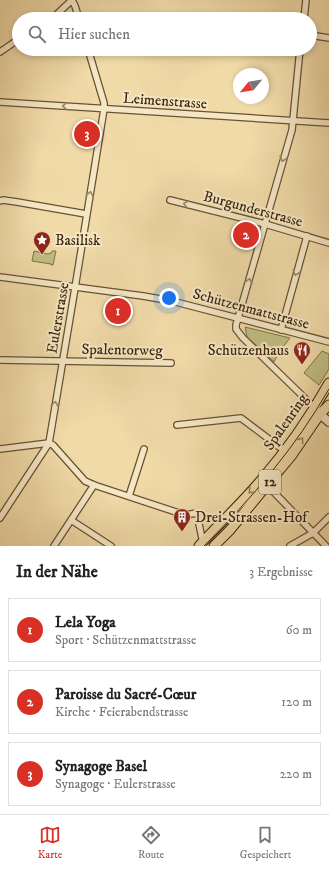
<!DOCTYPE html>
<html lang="de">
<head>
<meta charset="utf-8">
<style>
  body { margin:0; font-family:"IM FELL DW Pica",serif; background:#f6f6f6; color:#222 }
  .compass { position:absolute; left:233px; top:68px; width:36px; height:36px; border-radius:50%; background:#fff; box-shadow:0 2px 6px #0003; rotate:240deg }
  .you { position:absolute; left:169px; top:298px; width:14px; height:14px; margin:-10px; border:3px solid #fff; border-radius:50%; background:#1a73e8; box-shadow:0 0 0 6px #1a73e833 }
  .badge { display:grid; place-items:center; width:26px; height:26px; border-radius:50%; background:#d93025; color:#fff; font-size:13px; font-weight:700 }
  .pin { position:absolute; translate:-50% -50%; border:2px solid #fff; box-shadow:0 1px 4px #0006 }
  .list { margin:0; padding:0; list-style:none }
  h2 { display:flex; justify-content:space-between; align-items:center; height:52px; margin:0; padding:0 16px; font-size:17px }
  h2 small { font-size:13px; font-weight:400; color:#767676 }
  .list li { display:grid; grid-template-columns:26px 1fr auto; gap:12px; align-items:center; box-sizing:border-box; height:64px; margin:0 8px 8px; padding:0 8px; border:1px solid #e0e0e0; border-radius:0px }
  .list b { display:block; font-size:15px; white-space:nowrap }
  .list p { margin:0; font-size:13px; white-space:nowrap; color:#767676 }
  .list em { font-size:13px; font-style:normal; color:#767676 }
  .icon { flex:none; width:22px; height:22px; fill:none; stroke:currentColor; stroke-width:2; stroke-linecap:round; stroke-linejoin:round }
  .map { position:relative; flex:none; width:329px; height:546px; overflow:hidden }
  .search { position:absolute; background:#fff; box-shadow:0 2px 6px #0003; left:12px; right:12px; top:12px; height:44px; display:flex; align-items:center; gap:10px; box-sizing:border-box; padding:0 14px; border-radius:22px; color:#767676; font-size:15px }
  .sheet { height:268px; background:#fff }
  nav { display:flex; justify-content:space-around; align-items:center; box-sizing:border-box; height:56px; border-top:1px solid #e0e0e0; background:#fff; font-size:11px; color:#767676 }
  nav a { display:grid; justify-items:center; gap:2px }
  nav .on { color:#d93025 }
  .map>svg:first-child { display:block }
</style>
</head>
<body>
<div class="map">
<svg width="329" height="546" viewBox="0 0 329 546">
  <rect width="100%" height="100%" fill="#f0daa8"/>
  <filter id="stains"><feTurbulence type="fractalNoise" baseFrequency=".005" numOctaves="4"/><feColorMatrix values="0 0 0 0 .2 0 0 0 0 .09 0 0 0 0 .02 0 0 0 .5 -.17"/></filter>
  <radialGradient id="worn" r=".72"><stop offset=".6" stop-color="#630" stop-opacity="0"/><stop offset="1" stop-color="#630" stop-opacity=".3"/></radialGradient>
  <g fill="#c0be83" stroke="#7e7146">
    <path d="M34,251L48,254L51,253L52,251H56L53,265H51V264L32,261Z"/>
    <path d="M245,327L290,338L279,352L274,362L247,337Z"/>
    <path d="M322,351L329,354V369L319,385L304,373Z"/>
  </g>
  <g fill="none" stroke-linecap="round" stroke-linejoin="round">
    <g stroke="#685232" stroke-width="8">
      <g id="street">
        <path d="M72,0L75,6L79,19"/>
        <path d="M179,16L197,19"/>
        <path d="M50,19L55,16L72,0"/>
        <path d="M304,19L306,0"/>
        <path d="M310,35L329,38"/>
        <path d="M300,49L292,130L236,325V329L243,338L316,409"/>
        <path d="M0,52L19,39"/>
        <path d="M0,102L329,123"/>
        <path d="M170,200L265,224L329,243"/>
        <path d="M0,201L3,200L17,202L86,214"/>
        <path d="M0,277L143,296L172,301L329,342"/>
        <path d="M281,330L307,236"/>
        <path d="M0,360L171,363"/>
        <path d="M177,425L241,418L286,452"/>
        <path d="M0,449L49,443L53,445L85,481L94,485L185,515L197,513"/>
        <path d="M265,483L326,546"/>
        <path d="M129,496L144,449"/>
        <path d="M0,518L49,443L75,288L104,109V103L88,49"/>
        <path d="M71,520L111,546"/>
        <path d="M199,524L203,543"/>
        <path d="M54,546L94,485"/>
        <path d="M290,546L313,533L329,517"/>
      </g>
    </g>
    <g stroke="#3b240a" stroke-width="10">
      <path id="secondary" d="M320,414L329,422"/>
    </g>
    <g stroke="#3b240a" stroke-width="11">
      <g id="primary">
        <path d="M199,546C220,523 243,502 262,479C288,449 310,417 329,383"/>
        <path d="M214,546L230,530L267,485L292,455L320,414L329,405"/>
      </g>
    </g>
    <use href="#street" stroke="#f5e7c6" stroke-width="5.5"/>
    <use href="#secondary" stroke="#f5e7c6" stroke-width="8"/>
    <use href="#primary" stroke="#f0daa8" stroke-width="9"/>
    <path stroke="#3b240a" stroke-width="1" d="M204,546C252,498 295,448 329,389"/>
  </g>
  <defs><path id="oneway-chevron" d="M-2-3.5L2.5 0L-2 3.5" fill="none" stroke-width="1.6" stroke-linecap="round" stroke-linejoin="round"/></defs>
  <g stroke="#988668">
    <use href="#oneway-chevron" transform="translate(65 106) rotate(-176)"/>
    <use href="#oneway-chevron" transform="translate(283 159) rotate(106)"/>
    <use href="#oneway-chevron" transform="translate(90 194) rotate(-80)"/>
    <use href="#oneway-chevron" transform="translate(186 204) rotate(-166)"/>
    <use href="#oneway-chevron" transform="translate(296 273) rotate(106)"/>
    <use href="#oneway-chevron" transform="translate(249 281) rotate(-74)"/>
    <use href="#oneway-chevron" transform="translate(55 404) rotate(-81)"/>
  </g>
  <g stroke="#967f59">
    <use href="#oneway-chevron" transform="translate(301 440) rotate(-55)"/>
    <use href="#oneway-chevron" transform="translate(251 491) rotate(133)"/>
  </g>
  <defs>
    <g id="sight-pin" transform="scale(0.9)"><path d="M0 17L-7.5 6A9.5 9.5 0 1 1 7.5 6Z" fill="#8f2418" stroke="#f5e7c6"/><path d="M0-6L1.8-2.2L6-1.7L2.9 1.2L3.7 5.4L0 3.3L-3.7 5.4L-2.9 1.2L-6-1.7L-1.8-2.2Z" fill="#fff"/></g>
    <g id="restaurant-pin" transform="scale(0.9)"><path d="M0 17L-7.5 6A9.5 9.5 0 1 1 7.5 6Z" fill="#8f2418" stroke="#f5e7c6"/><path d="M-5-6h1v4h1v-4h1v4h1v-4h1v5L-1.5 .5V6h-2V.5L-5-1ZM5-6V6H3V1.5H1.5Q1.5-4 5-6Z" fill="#fff"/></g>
    <g id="building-pin" transform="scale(0.9)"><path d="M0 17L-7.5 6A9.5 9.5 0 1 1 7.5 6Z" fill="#8f2418" stroke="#f5e7c6"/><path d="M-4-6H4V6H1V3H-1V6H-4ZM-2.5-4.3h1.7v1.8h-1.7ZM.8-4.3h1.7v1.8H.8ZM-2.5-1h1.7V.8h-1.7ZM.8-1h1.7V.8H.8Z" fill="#fff"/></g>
  </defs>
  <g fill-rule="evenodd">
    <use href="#sight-pin" x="42" y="240"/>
    <use href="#restaurant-pin" x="302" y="350"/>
    <use href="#building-pin" x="182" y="517"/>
  </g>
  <g text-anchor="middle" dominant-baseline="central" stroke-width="4" stroke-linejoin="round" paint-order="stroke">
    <rect fill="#f5e7c6" stroke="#735e42" stroke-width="1" x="259" y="470" width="22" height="24" rx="3"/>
    <g font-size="14" font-weight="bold" fill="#3b240a">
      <text x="270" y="482">12</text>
    </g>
    <g font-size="15" fill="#3b240a" stroke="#f5e7c6">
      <text transform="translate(165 101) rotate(4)">Leimenstrasse</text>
      <text transform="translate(253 209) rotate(15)">Burgunderstrasse</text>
      <text transform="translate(251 309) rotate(15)">Schützenmattstrasse</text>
      <text transform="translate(58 318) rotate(-80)">Eulerstrasse</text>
      <text transform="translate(122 350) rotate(1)">Spalentorweg</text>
      <text transform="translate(286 422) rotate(-55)">Spalenring</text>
    </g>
    <g font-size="15" fill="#3b240a" stroke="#f5e7c6" text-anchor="start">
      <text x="55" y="240">Basilisk</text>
      <text x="289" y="350" text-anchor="end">Schützenhaus</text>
      <text x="195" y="517">Drei-Strassen-Hof</text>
    </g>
  </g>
  <rect width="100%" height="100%" filter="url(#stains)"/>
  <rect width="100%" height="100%" fill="url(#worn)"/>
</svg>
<svg class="compass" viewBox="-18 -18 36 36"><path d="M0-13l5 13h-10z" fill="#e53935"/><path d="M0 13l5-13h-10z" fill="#767676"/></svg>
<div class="you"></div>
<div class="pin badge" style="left:118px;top:311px">1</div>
<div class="pin badge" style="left:246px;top:235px">2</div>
<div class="pin badge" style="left:87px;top:134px">3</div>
<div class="search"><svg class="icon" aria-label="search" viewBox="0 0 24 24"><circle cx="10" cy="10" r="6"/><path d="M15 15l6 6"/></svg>Hier suchen</div>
</div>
<section class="sheet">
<h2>In der Nähe<small>3 Ergebnisse</small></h2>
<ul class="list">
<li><span class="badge">1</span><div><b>Lela Yoga</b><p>Sport · Schützenmattstrasse</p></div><em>60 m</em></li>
<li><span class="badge">2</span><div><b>Paroisse du Sacré-Cœur</b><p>Kirche · Feierabendstrasse</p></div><em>120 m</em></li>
<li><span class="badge">3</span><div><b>Synagoge Basel</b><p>Synagoge · Eulerstrasse</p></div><em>220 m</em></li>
</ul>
</section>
<nav>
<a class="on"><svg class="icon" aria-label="map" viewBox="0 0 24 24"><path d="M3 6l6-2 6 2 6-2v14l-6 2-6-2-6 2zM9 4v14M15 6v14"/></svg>Karte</a>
<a><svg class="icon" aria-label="directions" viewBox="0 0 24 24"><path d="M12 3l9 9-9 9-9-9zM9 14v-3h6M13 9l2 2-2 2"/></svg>Route</a>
<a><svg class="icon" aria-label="saved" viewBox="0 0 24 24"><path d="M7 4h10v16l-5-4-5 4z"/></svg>Gespeichert</a>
</nav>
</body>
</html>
